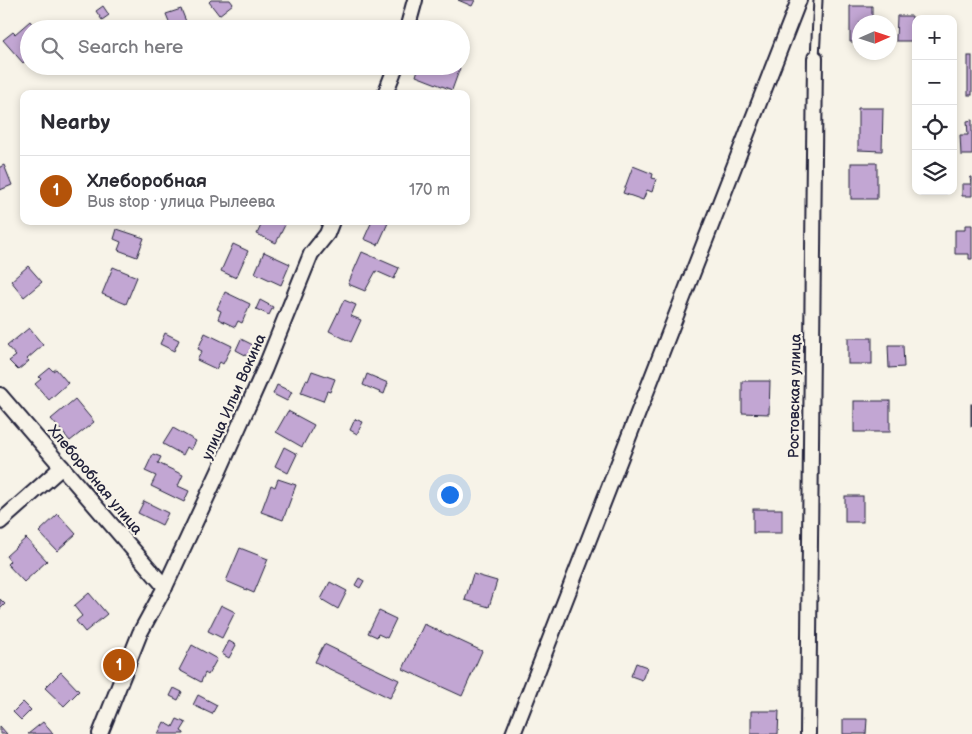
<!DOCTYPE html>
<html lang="en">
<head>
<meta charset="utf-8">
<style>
  body { margin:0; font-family:"Balsamiq Sans",sans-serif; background:#f7f7f7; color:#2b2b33 }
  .controls { position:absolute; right:15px; top:15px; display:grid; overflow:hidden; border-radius:10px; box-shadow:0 2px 8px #0003 }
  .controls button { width:45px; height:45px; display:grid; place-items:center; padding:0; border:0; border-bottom:1px solid #e1e1e2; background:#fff; color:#2b2b33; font:25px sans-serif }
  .compass { position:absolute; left:852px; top:15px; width:45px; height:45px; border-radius:50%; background:#fff; box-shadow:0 2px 8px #0003; rotate:87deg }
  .you { position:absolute; left:449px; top:494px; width:18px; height:18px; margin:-12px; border:4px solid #fff; border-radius:50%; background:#1a73e8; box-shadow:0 0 0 8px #1a73e833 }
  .badge { display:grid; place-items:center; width:32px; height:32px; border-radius:50%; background:#b45309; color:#fff; font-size:16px; font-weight:700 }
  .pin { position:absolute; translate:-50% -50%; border:2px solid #fff; box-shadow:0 1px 5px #0006 }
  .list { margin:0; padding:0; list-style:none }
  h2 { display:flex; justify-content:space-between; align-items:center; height:65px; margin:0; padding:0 20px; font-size:21px }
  h2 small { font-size:16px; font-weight:400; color:#7c7c81 }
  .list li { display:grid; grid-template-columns:32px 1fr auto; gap:15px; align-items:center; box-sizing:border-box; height:70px; padding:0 20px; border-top:1px solid #e1e1e2 }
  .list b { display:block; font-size:19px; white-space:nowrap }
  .list p { margin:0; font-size:16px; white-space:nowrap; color:#7c7c81 }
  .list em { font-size:16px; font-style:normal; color:#7c7c81 }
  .icon { flex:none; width:28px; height:28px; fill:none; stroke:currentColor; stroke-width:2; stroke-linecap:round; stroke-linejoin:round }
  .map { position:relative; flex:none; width:972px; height:734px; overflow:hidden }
  .search { position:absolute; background:#fff; box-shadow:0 2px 8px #0003; left:20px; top:20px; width:450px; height:55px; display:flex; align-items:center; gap:12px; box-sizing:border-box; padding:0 18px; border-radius:28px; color:#7c7c81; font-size:19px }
  .panel { position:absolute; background:#fff; box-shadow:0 2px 8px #0003; left:20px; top:90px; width:450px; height:135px; border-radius:10px }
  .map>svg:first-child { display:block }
</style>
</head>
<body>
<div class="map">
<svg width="972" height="734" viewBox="0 0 972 734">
  <rect width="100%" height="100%" fill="#f7f3e8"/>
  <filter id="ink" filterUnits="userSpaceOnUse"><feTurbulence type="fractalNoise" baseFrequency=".02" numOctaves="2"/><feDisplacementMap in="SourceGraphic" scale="10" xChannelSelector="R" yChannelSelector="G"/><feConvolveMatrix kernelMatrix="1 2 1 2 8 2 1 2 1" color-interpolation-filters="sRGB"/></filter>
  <g filter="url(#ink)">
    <g fill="#c2a6d3" stroke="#22223b">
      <path d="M211,0H230L233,4L219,15L209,2Z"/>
      <path d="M458,0H475L472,6Z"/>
      <path d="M103,6L109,15L102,20L96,11Z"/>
      <path d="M850,6H872V22H860V42H850Z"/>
      <path d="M181,9L187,24L172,29L166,14Z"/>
      <path d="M897,16H912V41H896Z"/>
      <path d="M30,21L36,29H29V58L23,63L3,40L13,32L15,34Z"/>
      <rect x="968" y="56" width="4" height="39"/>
      <path d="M419,66H455L460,68L452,90L416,76Z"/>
      <path d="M858,108H883L882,151L858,150Z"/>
      <path d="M972,120V155H961L960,135H968L967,121Z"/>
      <rect x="851" y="163" width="26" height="36"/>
      <path d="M4,165L12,185L0,190V167Z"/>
      <path d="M633,166L653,174L652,178L656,179L652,192L647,190L643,200L623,193Z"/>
      <path d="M970,177H972V196H962V184H971Z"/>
      <path d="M263,221H278L285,225L276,243L257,234Z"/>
      <path d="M372,221H384L388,223L378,245L364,239Z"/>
      <path d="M965,225H972V259H969V254H955V230H965Z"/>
      <path d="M117,229L144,238L137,257L118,250L121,242L114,239Z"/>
      <path d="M233,244L248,251L236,278L221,271Z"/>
      <path d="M264,252L290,264L281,285L255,273Z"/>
      <path d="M362,252L399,268L394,279L376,271L365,291L348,284Z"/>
      <path d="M28,266L42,282L24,297L11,281Z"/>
      <path d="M113,267L137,277L126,304L102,294Z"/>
      <path d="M225,292L250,304L242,323L238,321L235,327L218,319L221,311L217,309Z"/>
      <path d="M260,300L273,307L269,315L256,309Z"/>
      <path d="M344,300L356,305L351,316L361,320L351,342L329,331Z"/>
      <path d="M29,328L43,345L27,359L29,361L18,370L9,361L16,356L7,346Z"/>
      <path d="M165,333L179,340L174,351L160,344Z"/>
      <path d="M205,333L232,346L223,364L220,362L216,369L197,360L202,351L198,349Z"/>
      <rect x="848" y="338" width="24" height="26"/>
      <path d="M241,339L255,346L249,357L236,350Z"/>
      <path d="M888,345H903L904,367L889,368Z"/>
      <path d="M50,368L53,371L56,369L68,383L49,400L35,384L41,379L39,377Z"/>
      <path d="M312,371L335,379L330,392L327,391L323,401L301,393L306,380L308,381Z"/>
      <path d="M367,374L388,383L384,394L363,385Z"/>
      <path d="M742,381H770L769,414L742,413Z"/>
      <path d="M277,385L292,392L287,401L273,394Z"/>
      <path d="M75,399L94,422L70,441L51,419Z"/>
      <rect x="854" y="401" width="36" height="31"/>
      <rect x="971" y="404" width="1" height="22"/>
      <path d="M288,411L314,425L302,447L276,432Z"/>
      <path d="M355,419L363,422L357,434L350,430Z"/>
      <path d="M173,428L196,441L191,450L187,447L183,455L163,444Z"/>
      <path d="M284,447L297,454L288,473L275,466Z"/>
      <path d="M153,454L161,457L158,463L183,475L178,486L189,491L184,502L151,486L156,476L145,471Z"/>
      <path d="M278,479L296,485L283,520L261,512L271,485L275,487Z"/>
      <rect x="845" y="496" width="18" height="26"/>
      <path d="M144,501L168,513L162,525L138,513Z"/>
      <rect x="753" y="509" width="29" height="24"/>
      <path d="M58,514L76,534L57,551L39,532Z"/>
      <path d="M26,538L47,561L24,582L7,564L10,561L6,556Z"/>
      <path d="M240,548L268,559L254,593L226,581Z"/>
      <path d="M473,574L497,581L489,607L465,600Z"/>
      <path d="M359,578L364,581L360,588L355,585Z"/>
      <path d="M330,582L347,591L338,609L321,599Z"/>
      <path d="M89,593L107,614L85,632L76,621L82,616L74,606Z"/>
      <path d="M0,599L5,604L0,609Z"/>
      <path d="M221,605L235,612L222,638L208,631Z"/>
      <path d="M379,611L396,619L387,638L378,634L377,637L368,633Z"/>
      <path d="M424,624L482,651L462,696L403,669Z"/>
      <path d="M229,641L236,645L229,658L222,654Z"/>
      <path d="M324,644L399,680L390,698L315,662Z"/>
      <path d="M192,645L217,659L208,675L205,673L201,682L179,670Z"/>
      <path d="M636,663L647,667L642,680L631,676Z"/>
      <path d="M61,672L79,691L64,706L45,688Z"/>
      <path d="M174,688L182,692L178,700L170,696Z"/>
      <path d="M198,695L217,705L212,714L193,705Z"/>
      <path d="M23,702L31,710L21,720L13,712Z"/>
      <path d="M751,711H779L778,734H751Z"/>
      <path d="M177,719L186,723L181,731L184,733V734H158L164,722L173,727Z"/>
      <path d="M843,719H867L866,734H843Z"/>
      <path d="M43,722L53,734H28Z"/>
      <path d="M0,726L7,734H0Z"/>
    </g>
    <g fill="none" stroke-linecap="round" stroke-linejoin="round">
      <g stroke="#22223b" stroke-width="11">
        <path id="service" d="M815,58L818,0"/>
      </g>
      <g stroke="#22223b" stroke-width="18">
        <g id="minor">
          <path d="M407,29L415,0"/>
          <path d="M385,94L396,66"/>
          <path d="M0,395L165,587"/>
          <path d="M0,522L62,467"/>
          <path d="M100,734L140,633L165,587L219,471L265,368L311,254L327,234L332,221"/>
          <path d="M513,734L799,0"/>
          <path d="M808,734L815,58"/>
        </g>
      </g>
      <use href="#service" stroke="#f7f3e8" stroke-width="7"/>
      <use href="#minor" stroke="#f7f3e8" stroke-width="14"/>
    </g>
  </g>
  <g text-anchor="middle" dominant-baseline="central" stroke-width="4.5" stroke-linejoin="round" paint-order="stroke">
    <g font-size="15" fill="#22223b" stroke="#f7f3e8">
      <text transform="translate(795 396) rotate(-89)">Ростовская улица</text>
      <text transform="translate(234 397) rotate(-66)">улица Ильи Вокина</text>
      <text transform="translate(95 480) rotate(50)">Хлеборобная улица</text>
    </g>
  </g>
</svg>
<div class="controls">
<button>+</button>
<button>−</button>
<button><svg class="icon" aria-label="locate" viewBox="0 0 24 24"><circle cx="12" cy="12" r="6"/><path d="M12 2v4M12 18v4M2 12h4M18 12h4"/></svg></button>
<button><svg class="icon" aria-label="layers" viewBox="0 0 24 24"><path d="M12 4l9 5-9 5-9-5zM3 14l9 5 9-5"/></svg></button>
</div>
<svg class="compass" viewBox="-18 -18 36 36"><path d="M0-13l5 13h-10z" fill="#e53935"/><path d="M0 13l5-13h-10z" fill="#7c7c81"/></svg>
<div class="you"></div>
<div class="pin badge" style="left:119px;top:665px">1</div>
<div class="search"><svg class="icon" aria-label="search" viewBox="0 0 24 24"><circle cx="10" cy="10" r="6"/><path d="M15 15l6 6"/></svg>Search here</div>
<section class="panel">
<h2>Nearby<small></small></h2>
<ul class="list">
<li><span class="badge">1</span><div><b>Хлеборобная</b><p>Bus stop · улица Рылеева</p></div><em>170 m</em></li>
</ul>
</section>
</div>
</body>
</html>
